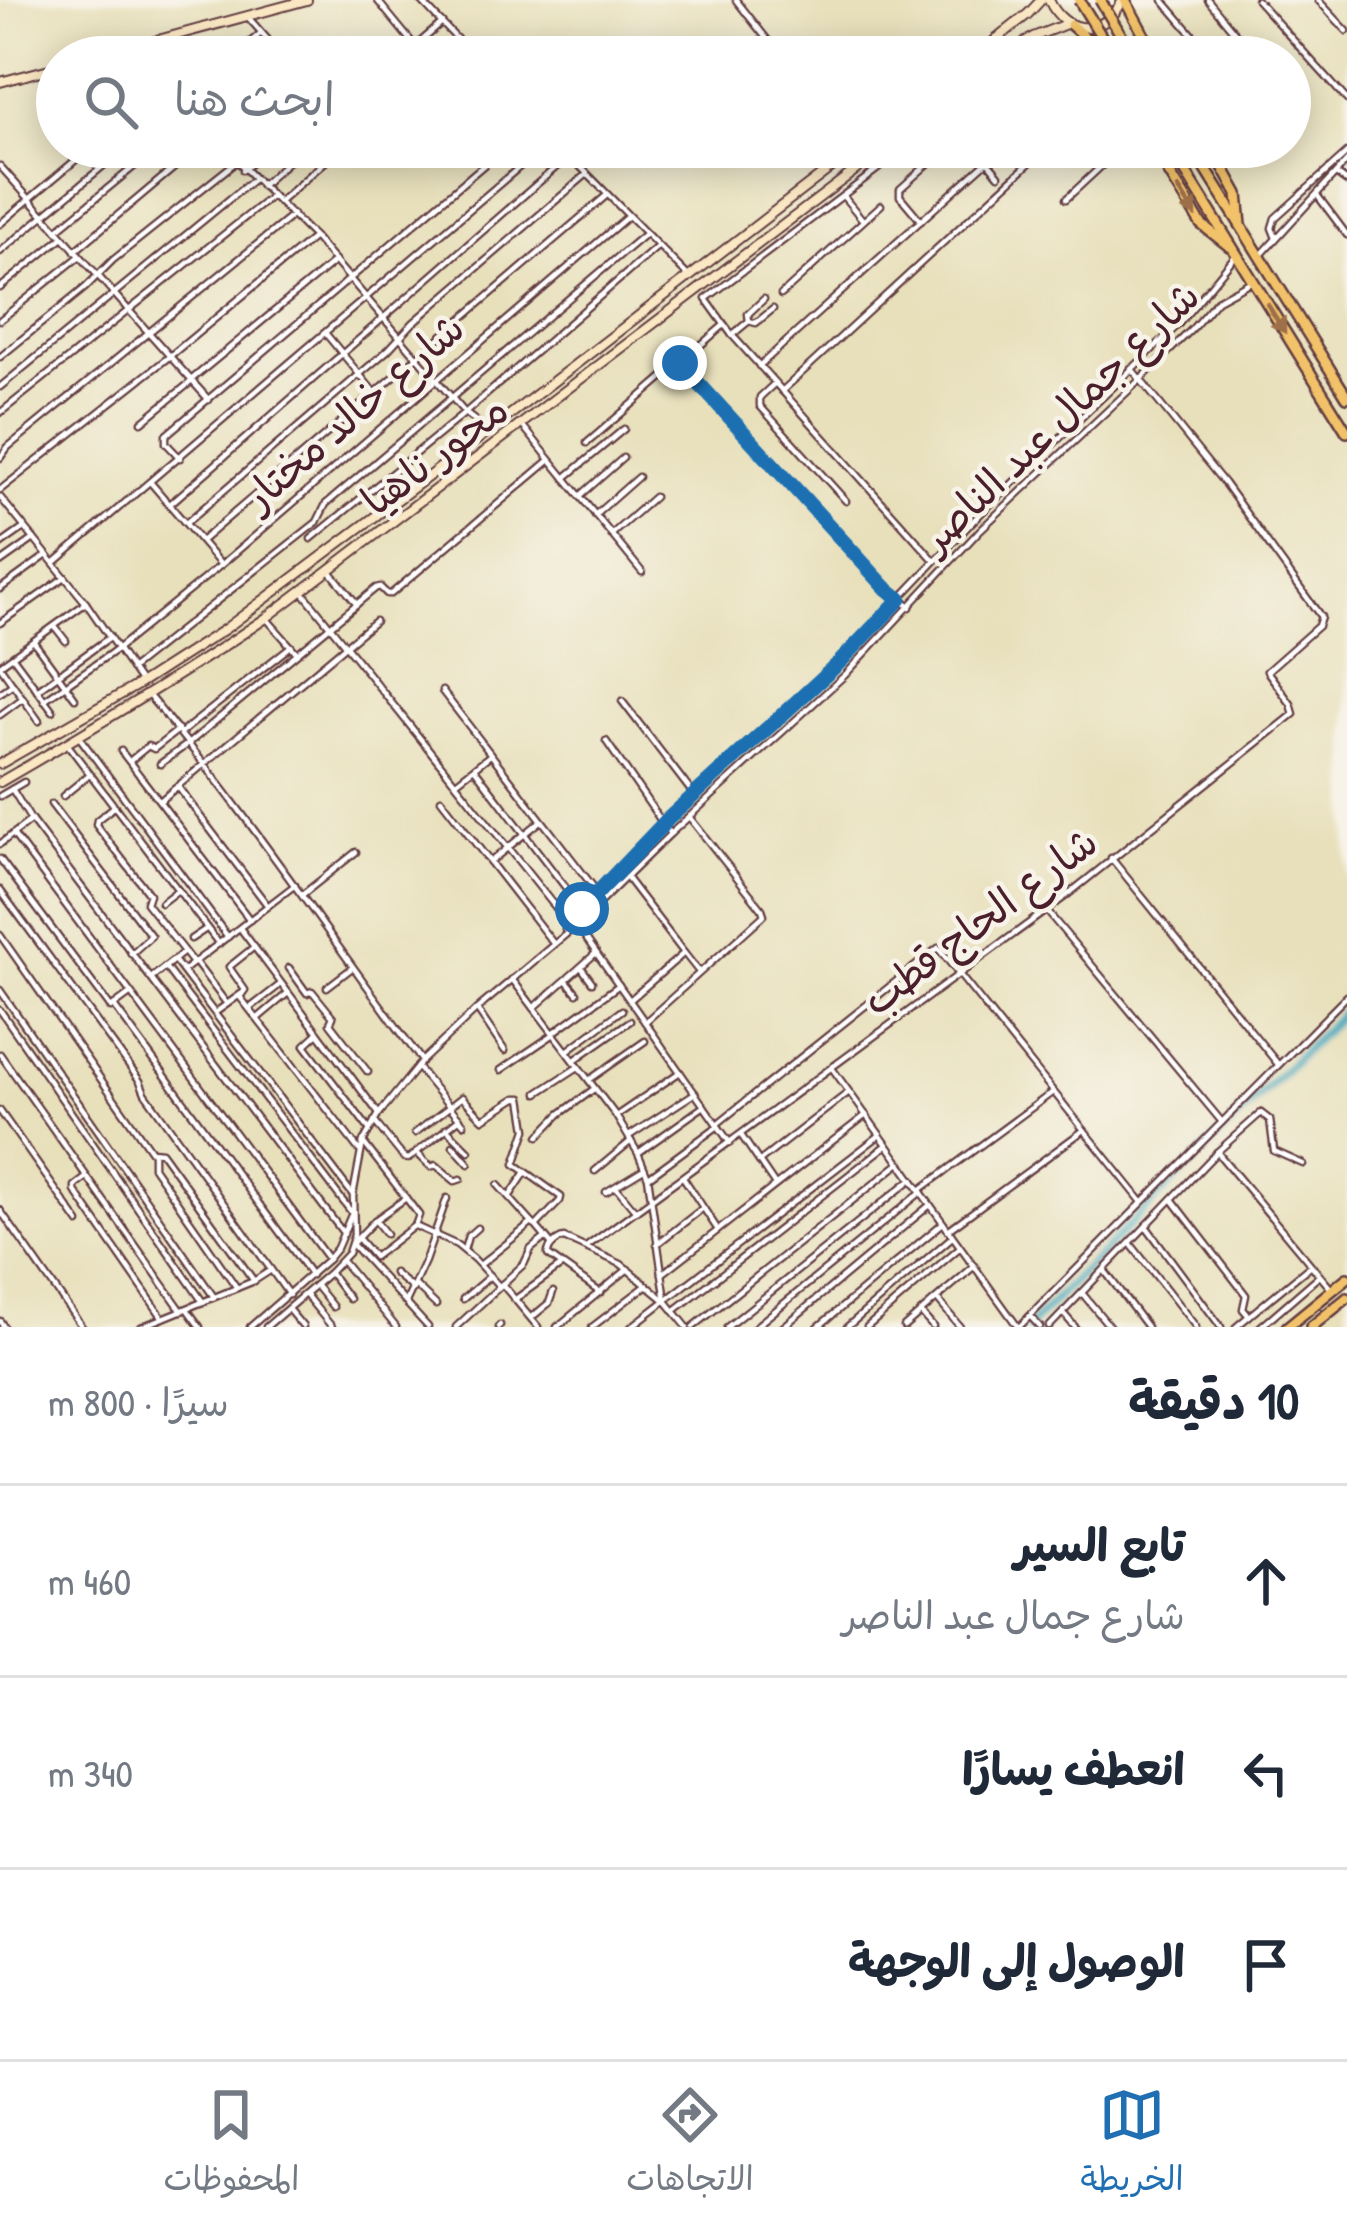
<!DOCTYPE html>
<html lang="ar">
<head>
<meta charset="utf-8">
<style>
  body { margin:0; font-family:"Patrick Hand","Playpen Sans Arabic",sans-serif; background:#f6f6f7; color:#1f2937; direction:rtl }
  .stop { position:absolute; width:36px; height:36px; margin:-27px; border:9px solid #1f6fb2; border-radius:50%; background:#fff }
  .stop.end { background:#1f6fb2; border-color:#fff; box-shadow:0 3px 12px #0008 }
  .list { margin:0; padding:0; list-style:none }
  h2 { display:flex; justify-content:space-between; align-items:center; height:156px; margin:0; padding:0 48px; font-size:51px }
  h2 small { font-size:39px; font-weight:400; color:#747a83 }
  .list li { display:grid; grid-template-columns:78px 1fr auto; gap:36px; align-items:center; box-sizing:border-box; height:192px; padding:0 48px; border-top:3px solid #e0e1e3 }
  .list b { display:block; font-size:45px; white-space:nowrap }
  .list p { margin:0; font-size:39px; white-space:nowrap; color:#747a83 }
  .list em { font-size:39px; font-style:normal; color:#747a83 }
  .icon { flex:none; width:66px; height:66px; fill:none; stroke:currentColor; stroke-width:2; stroke-linecap:round; stroke-linejoin:round }
  .map { position:relative; flex:none; width:1347px; height:1327px; overflow:hidden; direction:ltr }
  .search { position:absolute; background:#fff; box-shadow:0 6px 30px #0003; left:36px; right:36px; top:36px; height:132px; display:flex; align-items:center; gap:30px; box-sizing:border-box; padding:0 42px; border-radius:66px; color:#747a83; font-size:45px }
  .sheet { height:732px; background:#fff }
  nav { display:flex; justify-content:space-around; align-items:center; box-sizing:border-box; height:168px; border-top:3px solid #e0e1e3; background:#fff; font-size:33px; color:#747a83 }
  nav a { display:grid; justify-items:center; gap:6px }
  nav .on { color:#1f6fb2 }
  .map>svg:first-child { display:block }
</style>
</head>
<body>
<div class="map">
<svg width="1347" height="1327" viewBox="0 0 1347 1327">
  <rect width="100%" height="100%" fill="#f7f3e8"/>
  <filter id="ink" filterUnits="userSpaceOnUse"><feTurbulence type="fractalNoise" baseFrequency=".00833" numOctaves="2"/><feDisplacementMap in="SourceGraphic" scale="24" xChannelSelector="R" yChannelSelector="G"/><feConvolveMatrix kernelMatrix="1 2 1 2 8 2 1 2 1" color-interpolation-filters="sRGB"/></filter>
  <filter id="wash" filterUnits="userSpaceOnUse"><feTurbulence type="fractalNoise" baseFrequency=".004" numOctaves="4" result="noise"/><feDisplacementMap in="SourceGraphic" scale="48" xChannelSelector="R" yChannelSelector="G"/><feGaussianBlur stdDeviation="2.7" result="paint"/><feColorMatrix in="noise" values="0 0 0 0 0 0 0 0 0 0 0 0 0 0 0 0 0 1.4 0 .05"/><feComposite in="paint" operator="in"/></filter>
  <g filter="url(#wash)">
    <rect width="100%" height="100%" fill="#e8e0bb"/>
    <g fill="none" stroke-linecap="round" stroke-linejoin="round">
      <path stroke="#3fa9bf" stroke-width="8" d="M1028,1327L1347,1008"/>
    </g>
  </g>
  <g filter="url(#ink)">
    <g fill="none" stroke-linecap="round" stroke-linejoin="round">
      <g stroke="#623c41" stroke-width="9">
        <g id="street">
          <path d="M377,0L415,46"/>
          <path d="M420,0L474,57"/>
          <path d="M736,0L781,57"/>
          <path d="M1163,0L1212,57"/>
          <path d="M1208,0L1254,56"/>
          <path d="M1257,0L1347,100"/>
          <path d="M1318,0L1347,31"/>
          <path d="M247,16L283,57"/>
          <path d="M1060,52L1064,57"/>
          <path d="M233,57L261,33"/>
          <path d="M265,57L275,48"/>
          <path d="M403,57L442,23"/>
          <path d="M443,57L460,42"/>
          <path d="M223,147L314,237L465,413L489,431"/>
          <path d="M561,147L689,277"/>
          <path d="M907,147L706,299L732,335L935,561"/>
          <path d="M987,161L999,175"/>
          <path d="M0,166L209,400"/>
          <path d="M243,170L269,147"/>
          <path d="M1336,174L1347,182"/>
          <path d="M261,186L304,147"/>
          <path d="M1317,195L1347,235"/>
          <path d="M843,196L862,219"/>
          <path d="M1066,199L1122,147"/>
          <path d="M279,202L342,147"/>
          <path d="M921,221L900,196V189L947,147"/>
          <path d="M0,224L91,147"/>
          <path d="M57,230L158,147"/>
          <path d="M1276,238L1272,228L1275,218L1347,153"/>
          <path d="M75,251L199,147"/>
          <path d="M0,252L126,147"/>
          <path d="M1262,254L1347,161"/>
          <path d="M0,288L63,237"/>
          <path d="M781,295L881,205"/>
          <path d="M764,299L748,314L749,321L756,323L773,309"/>
          <path d="M0,320L80,256"/>
          <path d="M326,334L374,392"/>
          <path d="M732,335L749,321"/>
          <path d="M0,357L85,288L113,260L236,162"/>
          <path d="M680,363L886,588L910,607"/>
          <path d="M759,366L1003,147"/>
          <path d="M191,380L335,261"/>
          <path d="M774,384L760,397V406L846,501"/>
          <path d="M0,387L254,179"/>
          <path d="M782,391L1047,147"/>
          <path d="M0,413L272,196"/>
          <path d="M142,422L192,381"/>
          <path d="M522,425L642,572"/>
          <path d="M587,443L724,325"/>
          <path d="M0,458L8,447L293,215"/>
          <path d="M180,458L166,443V435L505,147"/>
          <path d="M565,478L624,429"/>
          <path d="M151,483L221,565"/>
          <path d="M0,490L170,356L314,237"/>
          <path d="M580,496L623,458"/>
          <path d="M0,497L86,603L141,683"/>
          <path d="M170,504L569,156"/>
          <path d="M595,515L638,477"/>
          <path d="M186,523L388,350L413,323L587,174"/>
          <path d="M611,535L654,497"/>
          <path d="M311,539L465,413L657,247"/>
          <path d="M201,541L607,195"/>
          <path d="M0,545L24,528"/>
          <path d="M0,563L34,539"/>
          <path d="M54,563L543,147"/>
          <path d="M330,571L357,604"/>
          <path d="M0,589L47,555"/>
          <path d="M302,591L568,923"/>
          <path d="M266,618L297,653"/>
          <path d="M0,623L65,577"/>
          <path d="M55,627L66,641"/>
          <path d="M34,642L75,698"/>
          <path d="M13,657L53,711"/>
          <path d="M0,665L86,603"/>
          <path d="M0,666L39,721"/>
          <path d="M131,669L317,522L326,504L645,234"/>
          <path d="M37,690L110,637"/>
          <path d="M442,691L598,893"/>
          <path d="M0,693L13,684"/>
          <path d="M149,696C247,812 331,940 422,1061"/>
          <path d="M44,700L117,649L221,565L627,217"/>
          <path d="M622,701L694,795"/>
          <path d="M0,715L23,698"/>
          <path d="M182,732L291,646"/>
          <path d="M80,738L228,937"/>
          <path d="M606,741L670,834"/>
          <path d="M68,745L219,944"/>
          <path d="M121,751L250,920"/>
          <path d="M131,760L148,746L154,749L178,730"/>
          <path d="M160,764L189,743L376,588L380,587L387,594H391L550,460"/>
          <path d="M474,768L582,909"/>
          <path d="M456,782L489,756"/>
          <path d="M178,787L268,906"/>
          <path d="M12,789L31,820L344,1234"/>
          <path d="M0,796L24,782"/>
          <path d="M63,796L90,774"/>
          <path d="M441,799L553,943"/>
          <path d="M160,801L375,621"/>
          <path d="M51,804L151,936L131,954"/>
          <path d="M115,806L97,820L96,825L149,894L146,903L193,963"/>
          <path d="M13,834L328,1259"/>
          <path d="M0,844L31,820"/>
          <path d="M1111,858L1277,1063"/>
          <path d="M0,859L111,1008L130,994"/>
          <path d="M490,862L541,821"/>
          <path d="M626,877L684,953L630,1000"/>
          <path d="M0,890L140,1081L145,1093L289,1295"/>
          <path d="M302,895L356,852"/>
          <path d="M161,903L178,890"/>
          <path d="M1046,910L1222,1122"/>
          <path d="M578,927L730,1143"/>
          <path d="M240,928L379,1114"/>
          <path d="M565,930L568,923L669,819L840,662L974,520L1177,326L1236,255"/>
          <path d="M0,935L151,1151L161,1152L254,1281"/>
          <path d="M191,939L206,929"/>
          <path d="M254,947L229,967L245,990L240,997L359,1150"/>
          <path d="M684,953L699,972"/>
          <path d="M174,960L353,1195"/>
          <path d="M195,962L227,1004"/>
          <path d="M165,967L352,1213"/>
          <path d="M581,967L592,982"/>
          <path d="M289,968L307,993L312,991L333,1017L330,1023L368,1072"/>
          <path d="M183,971L295,885"/>
          <path d="M151,978L184,952"/>
          <path d="M512,979L616,1116L638,1153L648,1177L666,1301L687,1327"/>
          <path d="M566,980L577,993"/>
          <path d="M327,987L352,968"/>
          <path d="M0,990L214,1297"/>
          <path d="M114,1006L311,1275"/>
          <path d="M250,1008L281,984"/>
          <path d="M534,1008L596,953"/>
          <path d="M0,1010L203,1302"/>
          <path d="M478,1011L505,1051"/>
          <path d="M216,1012L241,994"/>
          <path d="M258,1018L288,993"/>
          <path d="M645,1022L764,915L762,909L690,818"/>
          <path d="M318,1033L305,1045L369,1129"/>
          <path d="M553,1033L619,985"/>
          <path d="M567,1051L622,1010"/>
          <path d="M0,1054L182,1311"/>
          <path d="M576,1059L630,1021"/>
          <path d="M417,1067L464,1124"/>
          <path d="M832,1068L1018,1327"/>
          <path d="M501,1070L554,1034"/>
          <path d="M589,1080L645,1041"/>
          <path d="M538,1093L578,1067"/>
          <path d="M0,1111L79,1223"/>
          <path d="M616,1116L680,1072"/>
          <path d="M374,1121L404,1158L408,1159L417,1153L431,1167L436,1165L455,1181L461,1179"/>
          <path d="M717,1124L938,948L1142,1202"/>
          <path d="M446,1128L469,1151"/>
          <path d="M415,1133L462,1097L483,1119L516,1098H522L527,1129L515,1164L561,1197L560,1201L536,1226L552,1245"/>
          <path d="M741,1135L775,1185"/>
          <path d="M539,1136L560,1114L594,1089"/>
          <path d="M629,1136L695,1093"/>
          <path d="M363,1142L419,1215L415,1226L457,1245L474,1259L499,1286"/>
          <path d="M453,1146L469,1164"/>
          <path d="M417,1152L460,1118"/>
          <path d="M1217,1152L1332,1290"/>
          <path d="M153,1153V1167L237,1288"/>
          <path d="M638,1153L704,1106"/>
          <path d="M760,1161L849,1092"/>
          <path d="M595,1171L631,1141"/>
          <path d="M650,1176L718,1126"/>
          <path d="M87,1177L75,1186V1191L163,1318"/>
          <path d="M683,1177L718,1230"/>
          <path d="M498,1185L534,1225"/>
          <path d="M617,1188L636,1211"/>
          <path d="M920,1190L1053,1092"/>
          <path d="M606,1192L642,1170"/>
          <path d="M509,1197L526,1172"/>
          <path d="M406,1198L375,1220L352,1244L428,1327"/>
          <path d="M1172,1199L1246,1295L1243,1309L1249,1316L1310,1266"/>
          <path d="M0,1210L82,1327"/>
          <path d="M375,1220L386,1234"/>
          <path d="M1146,1226L1221,1327"/>
          <path d="M948,1230L1084,1130"/>
          <path d="M358,1238L374,1257L414,1226"/>
          <path d="M1130,1243L1196,1327"/>
          <path d="M657,1244L703,1208"/>
          <path d="M586,1247L1066,896L1294,714L1291,704L1267,671L1318,626L1321,617L1224,483L1131,368"/>
          <path d="M464,1250L468,1236L477,1228"/>
          <path d="M342,1261L396,1327"/>
          <path d="M480,1265L532,1223"/>
          <path d="M1104,1270L1147,1327"/>
          <path d="M394,1273L413,1289"/>
          <path d="M662,1274L866,1115"/>
          <path d="M331,1275L349,1299"/>
          <path d="M502,1284L538,1327"/>
          <path d="M315,1285L333,1307"/>
          <path d="M415,1285L436,1305"/>
          <path d="M601,1293L548,1255C547,1248 557,1239 564,1238L621,1264L666,1301"/>
          <path d="M1082,1293L1110,1327"/>
          <path d="M305,1294L332,1327"/>
          <path d="M517,1298L561,1266"/>
          <path d="M463,1299L490,1276"/>
          <path d="M937,1299L960,1327"/>
          <path d="M406,1302L425,1261L447,1198"/>
          <path d="M187,1309L200,1327"/>
          <path d="M288,1309L303,1327"/>
          <path d="M674,1311L887,1145"/>
          <path d="M921,1313L933,1327"/>
          <path d="M1063,1313L1075,1327"/>
          <path d="M1030,1316L1040,1327"/>
          <path d="M531,1318L549,1303L553,1292"/>
          <path d="M0,1321L4,1327"/>
          <path d="M141,1327L254,1281L271,1270"/>
          <path d="M250,1327L328,1259L337,1248L352,1213"/>
          <path d="M266,1327L329,1273L348,1253L354,1235L353,1195L363,1142L379,1114L422,1061L477,1009L577,925L670,834L845,675L980,530L1141,379L1192,329L1217,300L1250,282"/>
          <path d="M456,1327L524,1264L531,1249L545,1238"/>
          <path d="M498,1327L500,1325"/>
          <path d="M557,1327L628,1269"/>
          <path d="M592,1327L647,1285"/>
          <path d="M631,1327L880,1135"/>
          <path d="M693,1327L900,1163"/>
          <path d="M727,1327L912,1179"/>
          <path d="M755,1327L921,1192"/>
          <path d="M783,1327L930,1205"/>
          <path d="M818,1327L943,1223"/>
          <path d="M847,1327L952,1237"/>
          <path d="M867,1327L959,1248"/>
          <path d="M904,1327L972,1268"/>
          <path d="M1019,1327L1347,996"/>
          <path d="M1049,1327L1217,1152L1261,1113L1270,1120L1274,1151L1303,1164"/>
          <path d="M1236,1327L1249,1316"/>
          <path d="M1260,1327L1319,1276"/>
        </g>
      </g>
      <g stroke="#623c41" stroke-width="12">
        <g id="secondary">
          <path d="M1049,0C1066,37 1105,36 1123,0"/>
          <path d="M95,57L307,0"/>
          <path d="M974,57L1028,14L1041,0"/>
          <path d="M1004,57L1033,37L1066,24"/>
          <path d="M0,82L57,67"/>
          <path d="M0,764L141,683L225,629L489,431L858,147"/>
          <path d="M0,782C90,730 179,677 266,618L886,147"/>
        </g>
      </g>
      <g stroke="#623c41" stroke-width="14">
        <g id="primary">
          <path d="M1125,0L1156,57"/>
          <path d="M1071,25L1088,40L1099,57"/>
          <path d="M1153,147L1201,224L1229,246"/>
          <path d="M1170,147L1347,432"/>
          <path d="M1192,147L1347,397"/>
          <path d="M1212,147L1238,194L1241,225"/>
          <path d="M1287,1327L1347,1278"/>
          <path d="M1311,1327L1347,1298"/>
        </g>
      </g>
      <use href="#street" stroke="#fff" stroke-width="4.5"/>
      <use href="#secondary" stroke="#fae7c3" stroke-width="8"/>
      <use href="#primary" stroke="#f2c26a" stroke-width="9"/>
      <g stroke="#623c41" stroke-width="14" stroke-linecap="butt">
        <g id="primary-bridge">
          <path d="M1079,0L1114,57"/>
          <path d="M1100,0L1130,50"/>
        </g>
      </g>
      <use href="#primary-bridge" stroke="#f2c26a" stroke-width="9"/>
    </g>
    <defs><path id="oneway-solid" d="M-6-.8H1V-3.2L6.5 0L1 3.2V.8H-6Z" transform="scale(3)"/></defs>
    <g fill="#9e704a">
      <use href="#oneway-solid" transform="translate(1187 202) rotate(58)"/>
      <use href="#oneway-solid" transform="translate(1276 318) rotate(58)"/>
    </g>
  </g>
  <g fill="none" stroke-linecap="round" stroke-linejoin="round" filter="url(#ink)">
    <path stroke="#1f6fb2" stroke-width="15" d="M582,909L668,819L840,662L900,599L886,588L680,363"/>
  </g>
  <g text-anchor="middle" dominant-baseline="central" stroke-width="9" stroke-linejoin="round" paint-order="stroke">
    <g font-size="42" fill="#4a1f2b" stroke="#f7f3e8">
      <text transform="translate(353 411) rotate(-41)">شارع خالد مختار</text>
      <text transform="translate(1059 416) rotate(-44)">شارع جمال عبد الناصر</text>
      <text transform="translate(434 454) rotate(-37)">محور ناهيا</text>
      <text transform="translate(979 920) rotate(-37)">شارع الحاج قطب</text>
    </g>
  </g>
</svg>
<div class="stop" style="left:582px;top:909px"></div>
<div class="stop end" style="left:680px;top:363px"></div>
<div class="search"><svg class="icon" aria-label="search" viewBox="0 0 24 24"><circle cx="10" cy="10" r="6"/><path d="M15 15l6 6"/></svg>ابحث هنا</div>
</div>
<section class="sheet">
<h2>10 دقيقة<small>سيرًا · 800 m</small></h2>
<ul class="list">
<li><svg class="icon" aria-label="ahead" viewBox="0 0 24 24"><path d="M12 20V5M6 11l6-6 6 6"/></svg><div><b>تابع السير</b><p>شارع جمال عبد الناصر</p></div><em>460 m</em></li>
<li><svg class="icon" aria-label="left" viewBox="0 0 24 24"><path d="M17 20v-9H6M10 6l-5 5 5 5"/></svg><div><b>انعطف يسارًا</b></div><em>340 m</em></li>
<li><svg class="icon" aria-label="arrive" viewBox="0 0 24 24"><path d="M6 21V4h12l-3 4 3 4H6"/></svg><div><b>الوصول إلى الوجهة</b></div></li>
</ul>
</section>
<nav>
<a class="on"><svg class="icon" aria-label="map" viewBox="0 0 24 24"><path d="M3 6l6-2 6 2 6-2v14l-6 2-6-2-6 2zM9 4v14M15 6v14"/></svg>الخريطة</a>
<a><svg class="icon" aria-label="directions" viewBox="0 0 24 24"><path d="M12 3l9 9-9 9-9-9zM9 14v-3h6M13 9l2 2-2 2"/></svg>الاتجاهات</a>
<a><svg class="icon" aria-label="saved" viewBox="0 0 24 24"><path d="M7 4h10v16l-5-4-5 4z"/></svg>المحفوظات</a>
</nav>
</body>
</html>
